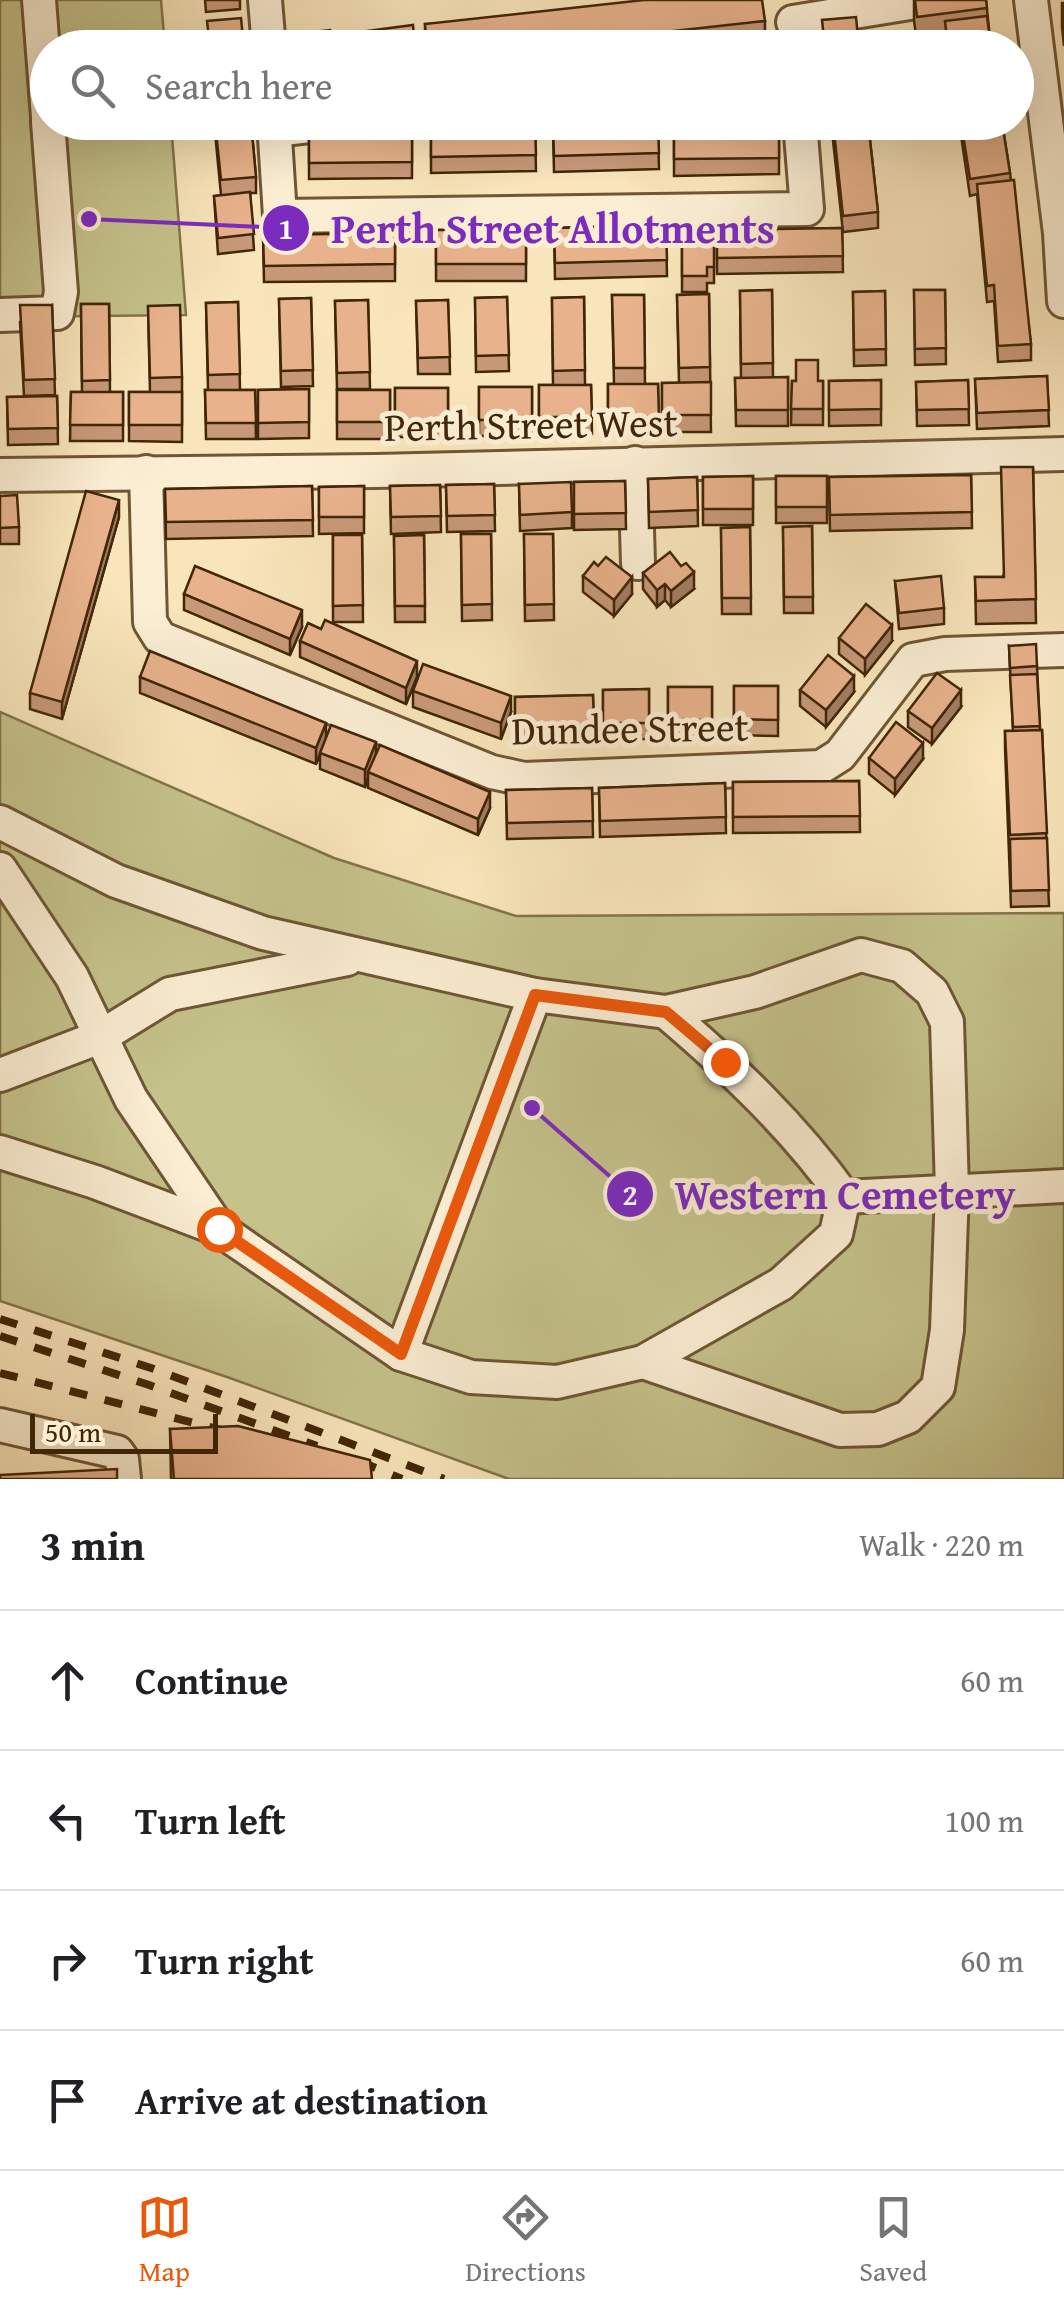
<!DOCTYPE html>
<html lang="en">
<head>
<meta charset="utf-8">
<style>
  body { margin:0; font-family:"Gentium Book Plus",serif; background:#f6f6f6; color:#202124 }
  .scale { position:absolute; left:30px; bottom:25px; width:188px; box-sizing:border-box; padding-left:10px; border:5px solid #422608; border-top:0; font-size:28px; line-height:35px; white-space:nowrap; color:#422608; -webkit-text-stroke:8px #fbeed3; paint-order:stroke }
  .stop { position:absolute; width:30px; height:30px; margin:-22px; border:8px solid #ea580c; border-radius:50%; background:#fff }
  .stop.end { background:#ea580c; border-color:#fff; box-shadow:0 2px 10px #0008 }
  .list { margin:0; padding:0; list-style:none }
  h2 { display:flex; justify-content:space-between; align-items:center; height:130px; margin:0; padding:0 40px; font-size:42px }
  h2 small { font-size:32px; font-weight:400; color:#757577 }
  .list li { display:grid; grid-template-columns:65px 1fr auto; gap:30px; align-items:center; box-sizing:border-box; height:140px; padding:0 40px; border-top:2px solid #e0e0e0 }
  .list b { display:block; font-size:38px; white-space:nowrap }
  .list em { font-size:32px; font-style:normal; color:#757577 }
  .icon { flex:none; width:55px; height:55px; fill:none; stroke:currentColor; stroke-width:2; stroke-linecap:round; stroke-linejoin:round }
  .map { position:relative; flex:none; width:1064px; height:1479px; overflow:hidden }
  .search { position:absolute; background:#fff; box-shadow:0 10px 40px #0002; left:30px; right:30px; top:30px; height:110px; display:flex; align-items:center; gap:25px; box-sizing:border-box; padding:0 35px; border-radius:55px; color:#757577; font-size:38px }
  .sheet { height:690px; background:#fff }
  nav { display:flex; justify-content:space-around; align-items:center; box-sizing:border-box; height:140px; border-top:2px solid #e0e0e0; background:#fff; font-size:28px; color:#757577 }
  nav a { display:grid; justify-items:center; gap:5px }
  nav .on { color:#ea580c }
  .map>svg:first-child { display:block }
</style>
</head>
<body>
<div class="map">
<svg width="1064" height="1479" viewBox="0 0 1064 1479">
  <rect width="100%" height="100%" fill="#f9e5bb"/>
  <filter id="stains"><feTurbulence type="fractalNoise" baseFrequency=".002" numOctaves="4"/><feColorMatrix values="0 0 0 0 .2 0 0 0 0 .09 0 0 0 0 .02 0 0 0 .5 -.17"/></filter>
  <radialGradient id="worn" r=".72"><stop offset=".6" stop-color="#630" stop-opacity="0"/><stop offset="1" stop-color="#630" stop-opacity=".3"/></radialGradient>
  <g fill="#c5c28b" stroke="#84744a" stroke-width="2.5">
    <path d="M0,0H161L165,47L48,48V122L171,123L186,315L0,317Z"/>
    <path d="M0,712L334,858L516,916L1064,913V1479H509L227,1377L0,1301Z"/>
  </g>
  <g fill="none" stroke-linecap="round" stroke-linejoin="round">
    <g stroke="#705635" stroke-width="38">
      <g id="minor">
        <path d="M39,0L48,117"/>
        <path d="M265,0L269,48"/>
        <path d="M1031,0L1060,233L1064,301"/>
        <path d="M793,22L928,0"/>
        <path d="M274,122L280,216L807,209L800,122"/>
        <path d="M274,130L345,122"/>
        <path d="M0,315L57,313L61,292L48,122"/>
        <path d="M635,463L638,563"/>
        <path d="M146,472L150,622L160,638L492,772L524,779L821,767L840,755L913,660L945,654L1064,650"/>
        <path d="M0,475L376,471L1064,454"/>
        <path d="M0,822L116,881L263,933L535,995L666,1012L755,992L861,955L902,966L932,992L947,1022L952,1190L947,1330L938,1387L908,1417L878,1429L840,1430L643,1362L557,1382L471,1377L401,1354L219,1229L95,1182L0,1152"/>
        <path d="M0,869L72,977L131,1099L219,1229"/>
        <path d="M0,1075L100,1037L170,994L347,959"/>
        <path d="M844,1197L1064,1186"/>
        <path d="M401,1354L535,995"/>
        <path d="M643,1362L781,1284L836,1234L844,1197C794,1127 732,1068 666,1012"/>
        <path d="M0,1425L117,1452L122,1459L124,1479"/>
      </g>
    </g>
    <use href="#minor" stroke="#fbeed3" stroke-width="32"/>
    <g stroke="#422608" stroke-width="8" stroke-dasharray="18 18" stroke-linecap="butt">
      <path d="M0,1319L154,1369L444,1479"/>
      <path d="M0,1336L149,1385L317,1446"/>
      <path d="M0,1373L237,1434"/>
      <path d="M359,1461L402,1479"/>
    </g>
  </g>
  <g fill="#c79978" stroke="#422608" stroke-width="2.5">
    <path d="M205,0H240V9L206,12Z"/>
    <path d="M914,0H986L991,48H946L945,37L917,41L914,21Z"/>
    <path d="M1062,3H1064V46L1062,27Z"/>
    <path d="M765,21V37L670,48H426L425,40V24Z"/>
    <path d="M214,122H251L256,177V193H250L254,250L218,254L214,196L221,195Z"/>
    <path d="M831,122H868L878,212V228L843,232Z"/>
    <path d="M959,122H1002L1010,173L1031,344V360L998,362L994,301L987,302L977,194L970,196Z"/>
    <path d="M658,124L659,169L554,172L553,127Z"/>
    <path d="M535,125L536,171L431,173V127Z"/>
    <path d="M779,125V174L674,176V127Z"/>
    <path d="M412,131V178L309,179V132Z"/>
    <path d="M666,225L667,276L555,279L554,228Z"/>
    <path d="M842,228L843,272L717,274V230Z"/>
    <rect x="436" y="230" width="90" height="51"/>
    <path d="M395,233V281L264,282L263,235Z"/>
    <path d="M714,233V283H707V292H682V234Z"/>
    <path d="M772,290L773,378L788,377V426H736L735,378H741L740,291Z"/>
    <path d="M914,290H945L946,364L915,365Z"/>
    <path d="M885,291L886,365L854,366L853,292Z"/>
    <path d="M709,294L711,432H662V383H679L677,295Z"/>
    <path d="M612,295H644L645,384H658L659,433H608V384H614Z"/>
    <path d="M507,297L509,371L476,372L475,298Z"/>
    <path d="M584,297L585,385H591L592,434H539V385H553L552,298Z"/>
    <path d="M311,298L313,386L281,387L279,299Z"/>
    <path d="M368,300L370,389H337L335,301Z"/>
    <path d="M448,300L450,374H418L416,301Z"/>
    <path d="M238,302L240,390H255L256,439H206L205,390H208L206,303Z"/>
    <path d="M81,304H109L110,392H123V441H70L71,392H82Z"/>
    <path d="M52,305L55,395L24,396L20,322Z"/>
    <path d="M148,306L182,377V442L129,441V392H150Z"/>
    <path d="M1047,376L1049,426L977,429L975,379Z"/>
    <path d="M881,380V425L829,426V381Z"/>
    <path d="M968,380L969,425L917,426L916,382Z"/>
    <path d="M792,381H823V425H791Z"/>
    <rect x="479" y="387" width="53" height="49"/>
    <rect x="395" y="388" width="53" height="49"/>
    <path d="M309,389V438L258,439V390Z"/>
    <rect x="337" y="390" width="53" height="49"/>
    <path d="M57,396L58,444L8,445L7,397Z"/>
    <path d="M1033,467L1036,623L976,624L975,577H1003Z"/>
    <path d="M971,475L972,528L830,531L829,477Z"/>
    <path d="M753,476V525H703V477Z"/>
    <rect x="776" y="476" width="51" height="47"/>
    <path d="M697,477L698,526L649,528L648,479Z"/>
    <path d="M625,481L626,529L574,530V482Z"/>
    <path d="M494,484L495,531L447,532L446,485Z"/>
    <path d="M519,484L572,512V528L520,531Z"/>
    <path d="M440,485L441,532L391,534L390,486Z"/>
    <path d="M312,486L313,536L166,539L165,489Z"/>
    <path d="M364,486V533L319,534V487Z"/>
    <path d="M0,496L19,527V544H0Z"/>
    <path d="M119,517L62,719L30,709V693Z"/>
    <path d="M812,526L813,613H784L783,527Z"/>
    <path d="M750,527L751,614H722L721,528Z"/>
    <path d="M461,534H491L492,620L462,621Z"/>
    <path d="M524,534H553L554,620L525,621Z"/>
    <path d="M333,535H362L363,622H333Z"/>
    <path d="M424,535L425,622H395L394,536Z"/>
    <path d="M643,573L694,589L671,607L665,600L657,607L643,589Z"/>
    <path d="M583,576L632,594L614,616L583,592Z"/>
    <path d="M895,581L944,608V624L899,629Z"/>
    <path d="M184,594L302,627L290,655L184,610Z"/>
    <path d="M321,629L417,677L406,704L300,657V641Z"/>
    <path d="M839,638L892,641L865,675L839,654Z"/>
    <path d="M1009,646L1037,666L1040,730H1042L1049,906L1011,907L1005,747V731H1013Z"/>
    <path d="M140,677L376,754L490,808L478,835L368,788V778L365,787L320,769V753L324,745L316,764L140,693Z"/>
    <path d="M734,686H778V736L734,735Z"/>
    <rect x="668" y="687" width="44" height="49"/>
    <path d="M649,689V739H603V690Z"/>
    <path d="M800,690L854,692L826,727L800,706Z"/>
    <path d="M413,691L511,712L501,739L413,707Z"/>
    <path d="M593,695L594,742L515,743V697Z"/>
    <path d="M961,707L932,744L908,727V711Z"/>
    <path d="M869,758L923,759L895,795L869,774Z"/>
    <path d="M859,781L860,832L733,833V782Z"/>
    <path d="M725,783L726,833L600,837L599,788Z"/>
    <path d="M592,788L593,837L507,839L506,790Z"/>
    <path d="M170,1429L372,1479H171Z"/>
  </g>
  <g fill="#a27d62" stroke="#422608" stroke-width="2.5">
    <path d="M119,500V517L62,719V702Z"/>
    <path d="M694,572V589L671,607V591Z"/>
    <path d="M632,577V594L614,616V600Z"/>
    <path d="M665,584V600L657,607V590Z"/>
    <path d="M302,610V627L290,655V639Z"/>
    <path d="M892,625V641L865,675V659Z"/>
    <path d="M417,661V677L406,704V688Z"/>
    <path d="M854,676V692L826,727V710Z"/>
    <path d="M961,690V707L932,744V728Z"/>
    <path d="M511,696V712L501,739V723Z"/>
    <path d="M326,723V739L316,764V748Z"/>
    <path d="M376,742V758L368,772V778L365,787V770Z"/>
    <path d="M923,743V759L895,795V779Z"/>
    <path d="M490,792V808L478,835V819Z"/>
  </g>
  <g fill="#e7b28c" stroke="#422608" stroke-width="2.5">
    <path d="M644,0H762L765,21L520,48H427L425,24Z"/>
    <path d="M915,0H986L987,8L917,17Z"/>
    <path d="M987,16L991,48H948L945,21Z"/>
    <path d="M856,17L859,48H825L822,20Z"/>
    <path d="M241,18L244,48H210L207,21Z"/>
    <path d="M413,25L415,48H345L344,34Z"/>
    <path d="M330,30L332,48H303L301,33Z"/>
    <path d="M215,122H251L256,177L221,180Z"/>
    <path d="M833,122H868L878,212L843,216Z"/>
    <path d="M961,122H1002L1010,173L970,179Z"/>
    <path d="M658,124L659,153L554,156L553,127Z"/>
    <path d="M535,125L536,155L431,157V127Z"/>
    <path d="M779,125V158L674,159V127Z"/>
    <path d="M412,131V162L309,163V132Z"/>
    <path d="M1014,180L1031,344L998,346L994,285L987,286L977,184Z"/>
    <path d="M250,192L254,234L218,238L214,196Z"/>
    <path d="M666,225L667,260L555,263L554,228Z"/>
    <path d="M842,228L843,256L717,258V230Z"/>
    <rect x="436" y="230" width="90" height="34"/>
    <path d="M395,233V264L264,266L263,235Z"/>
    <path d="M714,233V267H707V276H682V234Z"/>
    <path d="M772,290L773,363L741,364L740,291Z"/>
    <path d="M914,290H945L946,348L915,349Z"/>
    <path d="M885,291L886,349L854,350L853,292Z"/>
    <path d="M709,294L710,367L679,368L677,295Z"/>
    <path d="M612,295H644L645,368H614Z"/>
    <path d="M507,297L509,355L476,356L475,298Z"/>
    <path d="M584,297L585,370L553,371L552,298Z"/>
    <path d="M311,298L313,370L281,371L279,299Z"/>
    <path d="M368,300L370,372L337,373L335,301Z"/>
    <path d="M448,300L450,357L418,358L416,301Z"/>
    <path d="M238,302L240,374L208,375L206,303Z"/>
    <path d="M81,304H109L110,380L82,381Z"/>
    <path d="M20,305H52L55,379L24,380Z"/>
    <path d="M180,305L182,377L150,378L148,306Z"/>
    <path d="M796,360H818V381H823V409H791L792,381H796Z"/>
    <path d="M1047,376L1049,410L977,413L975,379Z"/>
    <path d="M788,377V410H736L735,378Z"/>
    <path d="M881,380V409L829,410V381Z"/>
    <path d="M968,380L969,409L917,410L916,382Z"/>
    <path d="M711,382V415H662V383Z"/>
    <path d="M608,384H658L659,417H608Z"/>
    <path d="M539,385H591L592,417H539Z"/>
    <rect x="479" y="387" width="53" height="33"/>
    <rect x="395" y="388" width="53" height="33"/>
    <path d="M309,389V422L258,423V390Z"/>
    <path d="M205,390H255L256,423H206Z"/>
    <rect x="337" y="390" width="53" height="32"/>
    <path d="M71,392H123V425H70Z"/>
    <rect x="129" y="392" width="53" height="33"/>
    <path d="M57,396L58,428L8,429L7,397Z"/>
    <path d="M1001,467H1033L1036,599L976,601L975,577H1004Z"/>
    <path d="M971,475L972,512L830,515L829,477Z"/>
    <path d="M753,476V509H703V477Z"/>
    <rect x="776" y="476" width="51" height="31"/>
    <path d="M697,477L698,510L649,512L648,479Z"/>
    <path d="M625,481L626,513L574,514V482Z"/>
    <path d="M571,482L572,512L520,515L519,484Z"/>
    <path d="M494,484L495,515L447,516L446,485Z"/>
    <path d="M440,485L441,516L391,517L390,486Z"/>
    <path d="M312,486L313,520L166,522L165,489Z"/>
    <path d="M364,486V517H319V487Z"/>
    <path d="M86,491L119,500L62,702L30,693Z"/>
    <path d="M17,495L19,527L0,528V496Z"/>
    <path d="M812,526L813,597H784L783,527Z"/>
    <path d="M750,527L751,598H722L721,528Z"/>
    <path d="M461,534H491L492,604L462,605Z"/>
    <path d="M524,534H553L554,604L525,605Z"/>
    <path d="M333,535H362L363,605L333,606Z"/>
    <path d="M424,535L425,606H395L394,536Z"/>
    <path d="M670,552L681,566L686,563L694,572L671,591L665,584L657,590L643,573Z"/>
    <path d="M606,557L632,577L614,600L583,576L594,562L598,566Z"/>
    <path d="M195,566L302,610L290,639L184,594Z"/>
    <path d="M941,576L944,608L899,613L895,581Z"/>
    <path d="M866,604L892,625L865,659L839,638Z"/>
    <path d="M325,620L417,661L406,688L300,641L308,623L321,629Z"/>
    <path d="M1036,644L1037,666L1010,668L1009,646Z"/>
    <path d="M150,651L326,723L316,748L140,677Z"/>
    <path d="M828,655L854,676L826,710L800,690Z"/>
    <path d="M423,664L511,696L501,723L413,691Z"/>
    <path d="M937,673L961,690L932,728L908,711Z"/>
    <path d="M1037,674L1040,726L1013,727L1010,675Z"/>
    <path d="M734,686H778V720L734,719Z"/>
    <rect x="668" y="687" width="44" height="33"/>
    <path d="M649,689V723H603V690Z"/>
    <path d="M593,695L594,725L515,727V697Z"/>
    <path d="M896,722L923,743L895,779L869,758Z"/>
    <path d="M331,725L376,742L365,770L320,753Z"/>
    <path d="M1042,730L1047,833L1010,835L1005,731Z"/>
    <path d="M380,745L490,792L478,819L368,772Z"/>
    <path d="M859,781L860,816L733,817V782Z"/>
    <path d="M725,783L726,817L600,821L599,788Z"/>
    <path d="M592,788L593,821L507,823L506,790Z"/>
    <path d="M1047,838L1049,890L1011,891L1010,839Z"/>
    <path d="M238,1426L370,1460L372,1479H174L170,1429Z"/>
    <path d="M117,1469V1479H0V1475Z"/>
  </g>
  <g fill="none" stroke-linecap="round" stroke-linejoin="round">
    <path stroke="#ea580c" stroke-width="12" d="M219,1229L401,1354L535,995L666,1012L725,1062"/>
  </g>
  <g text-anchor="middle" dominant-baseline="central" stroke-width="10" stroke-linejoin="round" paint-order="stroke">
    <g font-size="40" fill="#422608" stroke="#fbeed3">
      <text transform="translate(531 424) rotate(-1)">Perth Street West</text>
      <text transform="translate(630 728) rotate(-1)">Dundee Street</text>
    </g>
  </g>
  <path fill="none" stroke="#7b2cbf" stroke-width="4" d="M89 219L286 228M532 1108L630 1194"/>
  <g fill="#7b2cbf" stroke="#fbeed3" stroke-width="4">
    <circle cx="89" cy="219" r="10"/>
    <circle cx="532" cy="1108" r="10"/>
    <circle cx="286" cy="228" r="25"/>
    <circle cx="630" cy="1194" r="25"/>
  </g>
  <g font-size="30" text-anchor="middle" font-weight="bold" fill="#fff">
    <text x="286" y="239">1</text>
    <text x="630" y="1205">2</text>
  </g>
  <g font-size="42" text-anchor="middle" font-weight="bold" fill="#7b2cbf" stroke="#fbeed3" stroke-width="10" stroke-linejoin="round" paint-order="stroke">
    <text x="553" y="243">Perth Street Allotments</text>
    <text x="845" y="1209">Western Cemetery</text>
  </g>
  <rect width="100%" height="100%" filter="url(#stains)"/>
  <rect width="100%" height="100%" fill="url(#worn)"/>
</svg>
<div class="scale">50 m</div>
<div class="stop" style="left:219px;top:1229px"></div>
<div class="stop end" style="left:725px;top:1062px"></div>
<div class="search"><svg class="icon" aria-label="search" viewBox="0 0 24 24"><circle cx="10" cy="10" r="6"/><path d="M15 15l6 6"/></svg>Search here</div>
</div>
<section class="sheet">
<h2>3 min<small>Walk · 220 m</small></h2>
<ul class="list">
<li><svg class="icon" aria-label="ahead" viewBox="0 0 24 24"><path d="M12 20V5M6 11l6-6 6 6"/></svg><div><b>Continue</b></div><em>60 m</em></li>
<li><svg class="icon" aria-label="left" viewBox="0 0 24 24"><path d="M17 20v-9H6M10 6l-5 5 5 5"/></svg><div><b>Turn left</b></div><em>100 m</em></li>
<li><svg class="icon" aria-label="right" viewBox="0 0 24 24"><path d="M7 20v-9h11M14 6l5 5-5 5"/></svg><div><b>Turn right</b></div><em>60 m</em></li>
<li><svg class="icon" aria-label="arrive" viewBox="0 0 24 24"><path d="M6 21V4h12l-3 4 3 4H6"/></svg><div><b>Arrive at destination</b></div></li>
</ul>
</section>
<nav>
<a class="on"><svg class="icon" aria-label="map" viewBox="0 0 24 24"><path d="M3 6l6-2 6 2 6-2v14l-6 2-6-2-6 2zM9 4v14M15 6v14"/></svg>Map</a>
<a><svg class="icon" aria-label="directions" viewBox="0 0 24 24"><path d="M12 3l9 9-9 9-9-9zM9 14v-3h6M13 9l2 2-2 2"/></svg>Directions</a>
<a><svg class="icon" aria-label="saved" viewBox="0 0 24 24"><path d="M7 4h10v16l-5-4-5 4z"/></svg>Saved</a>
</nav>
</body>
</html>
